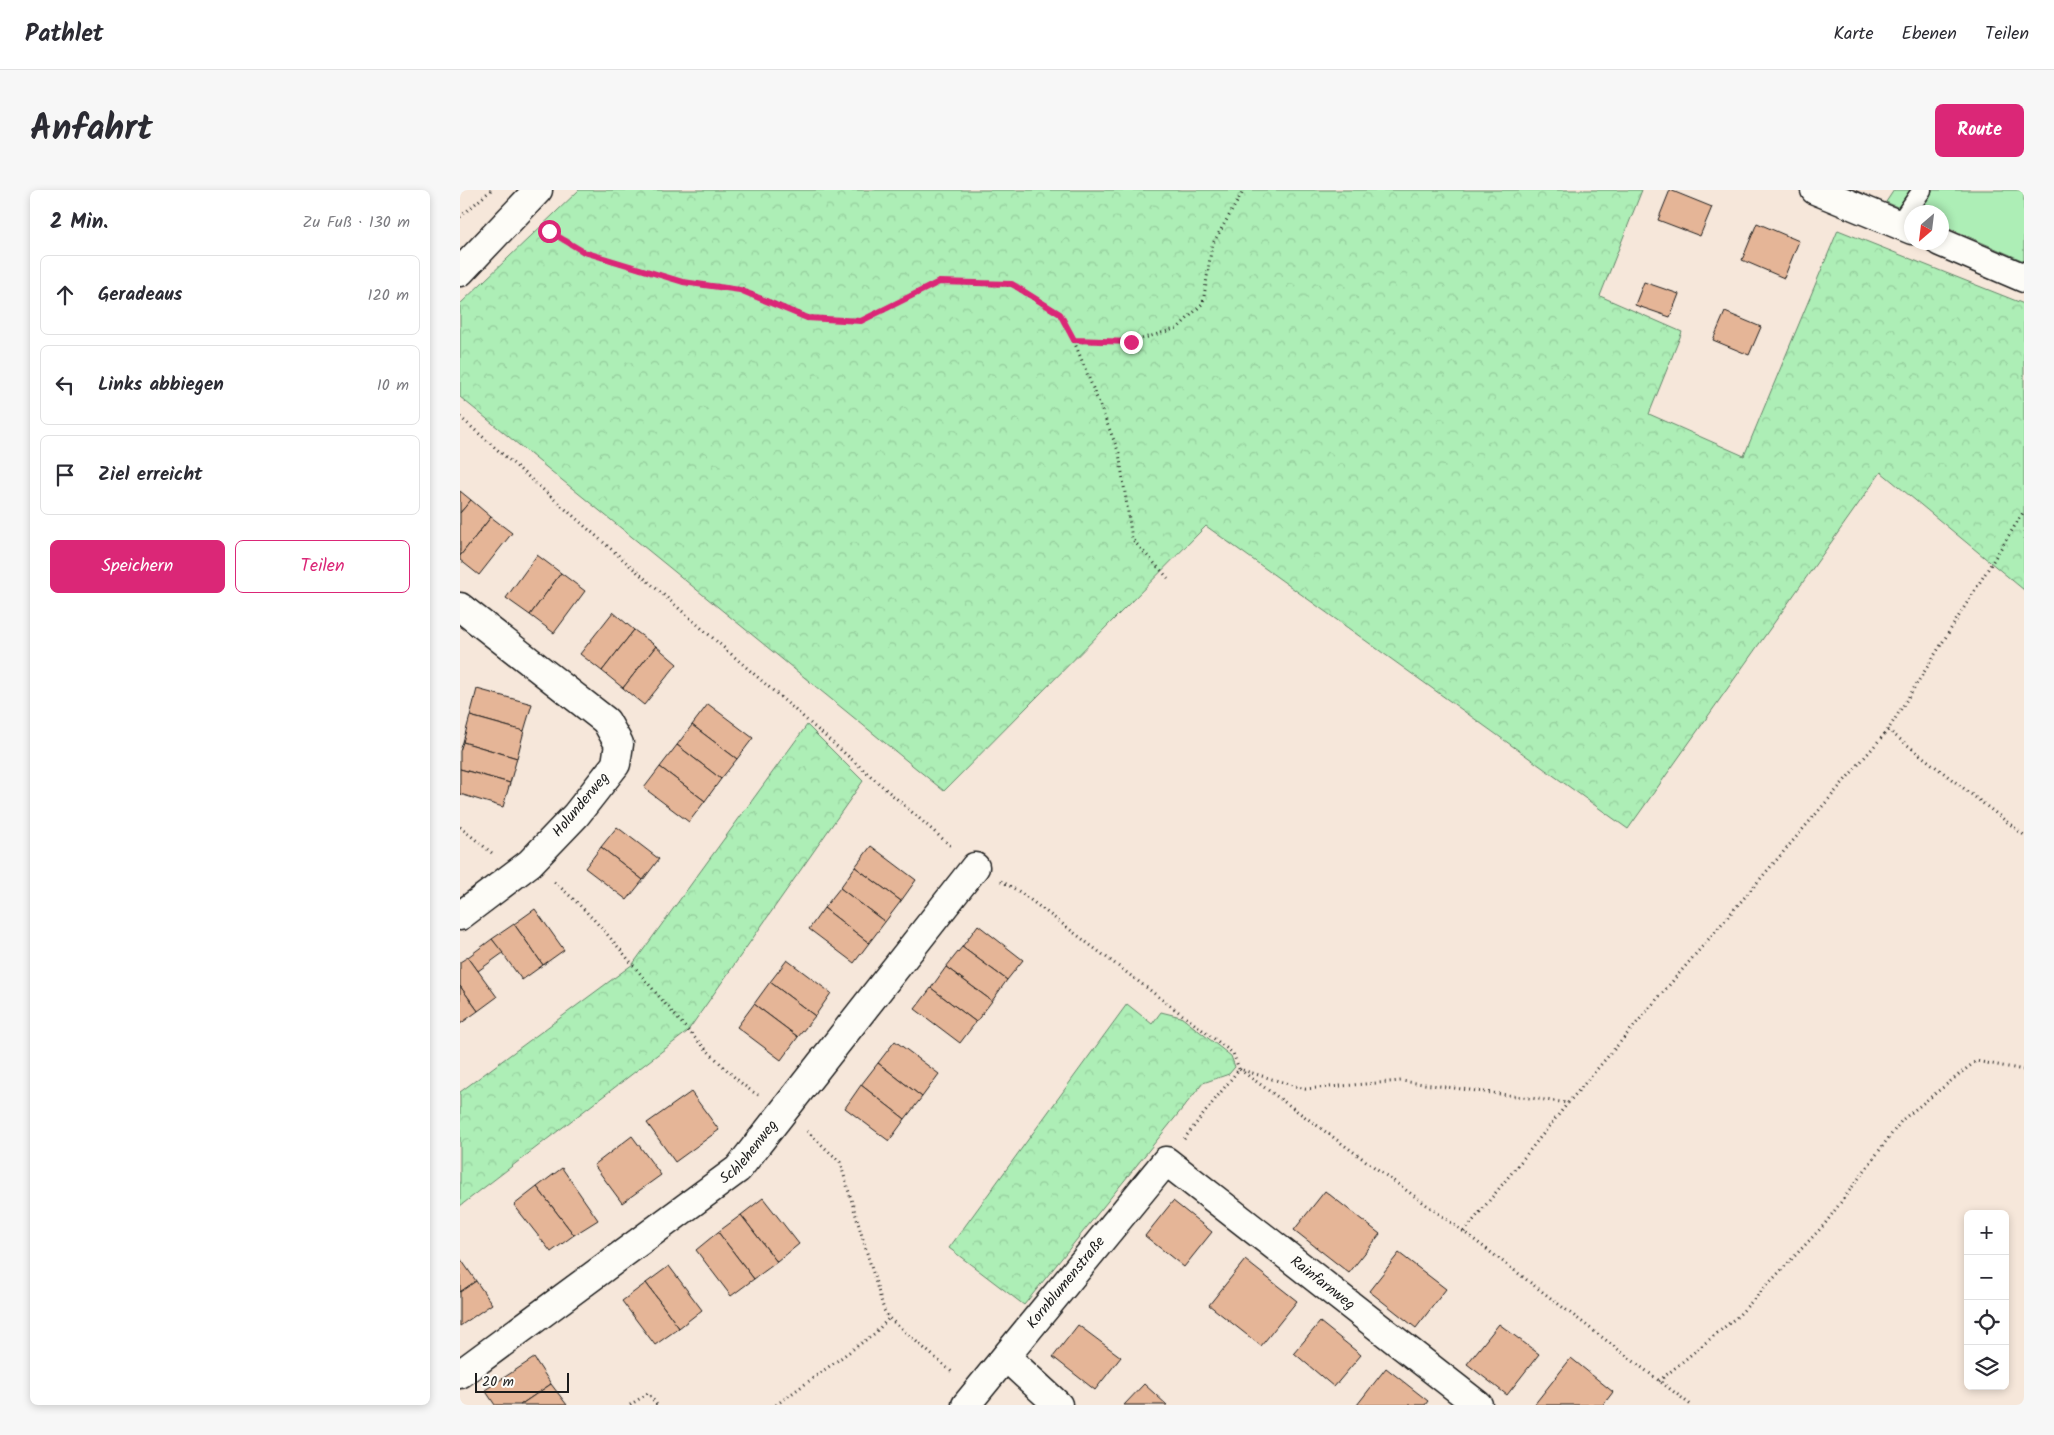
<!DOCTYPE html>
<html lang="de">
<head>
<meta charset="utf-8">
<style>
  body { margin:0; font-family:Kalam,sans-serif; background:#f7f7f7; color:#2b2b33 }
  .controls { position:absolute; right:15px; bottom:15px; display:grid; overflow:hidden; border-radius:8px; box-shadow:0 2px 8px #0003 }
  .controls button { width:45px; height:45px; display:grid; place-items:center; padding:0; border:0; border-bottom:1px solid #e1e1e2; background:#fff; color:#2b2b33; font:25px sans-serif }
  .compass { position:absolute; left:1444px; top:15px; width:45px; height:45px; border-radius:50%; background:#fff; box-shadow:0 2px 8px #0003; rotate:208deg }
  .scale { position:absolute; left:15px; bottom:12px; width:94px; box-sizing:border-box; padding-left:5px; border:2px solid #1c1c1c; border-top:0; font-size:14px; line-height:18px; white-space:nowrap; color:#1c1c1c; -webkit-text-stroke:4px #fdfcf7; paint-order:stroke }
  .stop { position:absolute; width:15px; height:15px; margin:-11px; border:4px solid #db2777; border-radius:50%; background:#fff }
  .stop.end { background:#db2777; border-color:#fff; box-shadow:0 1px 5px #0008 }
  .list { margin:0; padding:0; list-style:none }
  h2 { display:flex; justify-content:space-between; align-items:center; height:65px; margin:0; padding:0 20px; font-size:21px }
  h2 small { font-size:16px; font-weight:400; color:#7c7c81 }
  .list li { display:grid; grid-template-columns:32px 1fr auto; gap:15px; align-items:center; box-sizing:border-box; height:80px; margin:0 10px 10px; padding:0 10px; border:1px solid #e1e1e2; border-radius:8px }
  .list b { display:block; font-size:19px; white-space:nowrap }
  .list em { font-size:16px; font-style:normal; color:#7c7c81 }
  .actions { display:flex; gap:10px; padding:15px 20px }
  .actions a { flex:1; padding:11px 0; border:1px solid #db2777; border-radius:8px; text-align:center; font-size:18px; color:#db2777 }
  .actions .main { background:#db2777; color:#fff }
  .icon { flex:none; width:28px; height:28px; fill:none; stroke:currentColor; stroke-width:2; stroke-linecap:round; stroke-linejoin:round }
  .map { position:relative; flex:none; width:1564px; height:1215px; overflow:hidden; border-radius:8px }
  header { display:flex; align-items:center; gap:30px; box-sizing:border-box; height:70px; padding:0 25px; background:#fff; border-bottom:1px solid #e1e1e2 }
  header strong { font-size:24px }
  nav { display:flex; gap:28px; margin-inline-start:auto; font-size:18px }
  .intro { display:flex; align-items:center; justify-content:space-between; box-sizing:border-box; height:120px; padding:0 30px }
  h1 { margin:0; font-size:35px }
  .button { padding:12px 22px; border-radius:8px; background:#db2777; color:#fff; font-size:18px; font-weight:700 }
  main { display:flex; gap:30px; padding:0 30px }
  aside { flex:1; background:#fff; border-radius:8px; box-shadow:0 2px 8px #0003 }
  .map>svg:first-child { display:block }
</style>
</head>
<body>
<header>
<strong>Pathlet</strong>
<nav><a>Karte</a><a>Ebenen</a><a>Teilen</a></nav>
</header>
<div class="intro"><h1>Anfahrt</h1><a class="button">Route</a></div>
<main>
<aside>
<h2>2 Min.<small>Zu Fuß · 130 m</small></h2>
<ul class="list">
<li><svg class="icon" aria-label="ahead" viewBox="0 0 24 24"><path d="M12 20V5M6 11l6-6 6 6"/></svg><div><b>Geradeaus</b></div><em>120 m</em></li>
<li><svg class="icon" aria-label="left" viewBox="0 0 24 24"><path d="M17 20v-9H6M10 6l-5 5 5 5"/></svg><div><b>Links abbiegen</b></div><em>10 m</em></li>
<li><svg class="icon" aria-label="arrive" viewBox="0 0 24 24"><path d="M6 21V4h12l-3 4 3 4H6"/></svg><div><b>Ziel erreicht</b></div></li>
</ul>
<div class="actions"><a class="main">Speichern</a><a>Teilen</a></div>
</aside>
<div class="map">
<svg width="1564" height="1215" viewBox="0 0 1564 1215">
  <defs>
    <pattern id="forest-crowns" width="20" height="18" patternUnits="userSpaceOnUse" patternTransform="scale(1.25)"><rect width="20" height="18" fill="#adeeb6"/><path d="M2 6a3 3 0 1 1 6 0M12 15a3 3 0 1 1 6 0" fill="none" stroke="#94cc9c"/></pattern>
  </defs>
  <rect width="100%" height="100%" fill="#f6e7da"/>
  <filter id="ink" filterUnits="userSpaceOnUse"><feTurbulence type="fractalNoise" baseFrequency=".02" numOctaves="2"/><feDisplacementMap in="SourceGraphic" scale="10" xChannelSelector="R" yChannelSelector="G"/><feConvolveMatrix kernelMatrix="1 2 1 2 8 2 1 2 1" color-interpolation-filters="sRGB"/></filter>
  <g filter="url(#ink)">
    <g fill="url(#forest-crowns)" stroke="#648569">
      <path d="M119,0H1182L1140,106L1222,142L1189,224L1284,266L1378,40L1564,114V400L1421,282L1168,639L746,336L484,601L0,207V114Z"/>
      <path d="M347,535L403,591L227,842L0,1016V902L173,774Z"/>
      <path d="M667,814L692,834L701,822L721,827L771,866L775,877L769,884L743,893L564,1115L489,1058Z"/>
    </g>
    <path fill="#adeeb6" stroke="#648569" d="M1434,0H1564V71L1482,35V22L1451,23L1426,12Z"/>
    <g fill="#e5b597" stroke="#1c1c1c">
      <path d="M1210,0L1252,17L1240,46L1198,30Z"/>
      <path d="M1297,33L1339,51L1324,88L1282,70Z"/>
      <path d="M1184,92L1219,104L1210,127L1175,115Z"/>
      <path d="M1265,122L1301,137L1289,165L1253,150Z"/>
      <path d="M0,301L11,310L0,323Z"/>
      <path d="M11,310L31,327L0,366V323Z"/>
      <path d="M31,327L52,343L19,385L0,370V366Z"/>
      <path d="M77,365L101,383L70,425L46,408Z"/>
      <path d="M101,383L125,401L94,443L70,425Z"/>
      <path d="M153,422L174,440L142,481L120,464Z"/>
      <path d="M174,440L196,456L163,498L142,481Z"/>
      <path d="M196,456L217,474L184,515L163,498Z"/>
      <path d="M17,499L72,514L64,541L10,526Z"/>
      <path d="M248,514L293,548L277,569L232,535Z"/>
      <path d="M10,526L64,541L57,568L3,552Z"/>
      <path d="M232,535L277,569L261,589L217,555Z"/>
      <path d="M3,552L57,568L50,593L0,579V561Z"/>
      <path d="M217,555L261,589L245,611L200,577Z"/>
      <path d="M200,577L245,611L229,632L184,598Z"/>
      <path d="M0,579L50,593L43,617L0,604Z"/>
      <path d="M157,637L199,669L183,690L141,657Z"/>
      <path d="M411,656L456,690L441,711L395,677Z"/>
      <path d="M141,657L183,690L167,710L125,678Z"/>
      <path d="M395,677L441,711L425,732L380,698Z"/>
      <path d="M380,698L425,732L409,753L364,718Z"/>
      <path d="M364,718L409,753L394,773L349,739Z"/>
      <path d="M75,719L104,760L83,775L54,734Z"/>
      <path d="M54,734L83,775L62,790L32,749Z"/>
      <path d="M518,735L563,770L547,790L502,757Z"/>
      <path d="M32,749L43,763L18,781L8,767Z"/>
      <path d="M502,757L547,790L532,811L486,777Z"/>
      <path d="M8,767L37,807L18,821L0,796V772Z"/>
      <path d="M327,770L371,803L355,826L310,792Z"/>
      <path d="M486,777L532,811L516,832L471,798Z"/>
      <path d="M310,792L355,826L338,847L294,814Z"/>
      <path d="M0,796L18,821L0,834Z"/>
      <path d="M471,798L516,832L500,853L455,819Z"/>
      <path d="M294,814L338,847L321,870L277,837Z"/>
      <path d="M435,851L479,884L462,907L418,873Z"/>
      <path d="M418,873L462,907L445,929L401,895Z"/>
      <path d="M401,895L445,929L429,951L385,918Z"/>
      <path d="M231,902L259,940L215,972L187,933Z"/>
      <path d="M172,946L201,985L162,1013L134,975Z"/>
      <path d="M102,978L138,1030L114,1045L77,997Z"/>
      <path d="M77,997L114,1045L91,1062L54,1015Z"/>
      <path d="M865,1001L920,1044L889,1083L834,1040Z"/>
      <path d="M303,1008L339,1054L317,1072L281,1025Z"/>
      <path d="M713,1011L752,1042L724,1077L685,1046Z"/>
      <path d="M281,1025L317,1072L294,1089L258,1042Z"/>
      <path d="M258,1042L294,1089L271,1106L236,1060Z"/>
      <path d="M939,1063L986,1099L956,1138L909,1101Z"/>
      <path d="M0,1068L16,1091L0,1102Z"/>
      <path d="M785,1070L837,1111L801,1156L749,1115Z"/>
      <path d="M209,1076L242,1120L219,1138L186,1093Z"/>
      <path d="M16,1091L32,1114L0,1136V1102Z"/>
      <path d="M186,1093L219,1138L195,1155L162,1111Z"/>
      <path d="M860,1132L901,1165L874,1197L834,1163Z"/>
      <path d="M1039,1134L1079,1164L1047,1205L1007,1174Z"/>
      <path d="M618,1135L661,1167L635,1200L593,1167Z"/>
      <path d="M74,1168L91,1194L60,1215H35L25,1200Z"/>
      <path d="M1111,1168L1153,1202L1143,1215H1074Z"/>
      <path d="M926,1178L968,1211L965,1215H897Z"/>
      <path d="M91,1194L107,1215H60Z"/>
      <path d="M684,1194L707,1215H664Z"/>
    </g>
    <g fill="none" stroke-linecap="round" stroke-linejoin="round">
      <g stroke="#1c1c1c" stroke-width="21">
        <path id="lane" d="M1438,35L1462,0"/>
      </g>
      <g stroke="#1c1c1c" stroke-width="31">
        <g id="street">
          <path d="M1355,0L1452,40"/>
          <path d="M1480,52L1564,88"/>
          <path d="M0,82L78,0"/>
          <path d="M0,417L146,531L159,554L156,574L116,625L70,673L0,726"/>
          <path d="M546,1167L598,1215"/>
          <path id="s1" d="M0,1184L278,979L515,677"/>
          <path id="s2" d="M506,1215L706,971L1018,1215"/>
        </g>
      </g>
      <g stroke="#1c1c1c" stroke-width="3" stroke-dasharray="1 4" stroke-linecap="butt">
        <path d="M0,27L31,0"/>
        <path d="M87,35L89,41L124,62L223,92L280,99L347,127L401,131L479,92L552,95L600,124L614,151L671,152L718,138L743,113L752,55L784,0"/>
        <path d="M614,151L659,263L672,349L708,388"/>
        <path d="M0,227L493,658"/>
        <path d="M1428,540L1564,645"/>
        <path d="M0,637L32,663"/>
        <path d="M541,691L560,702L773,863L779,879L845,899L941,891L1108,913L1428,540L1564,321"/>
        <path d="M94,692C156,743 197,813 255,868C269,882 281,895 298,905"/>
        <path d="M347,941L380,972L424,1120L429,1128L493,1183"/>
        <path d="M724,949L779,879L1004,1042L1231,1215"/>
        <path d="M1004,1042L1108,913"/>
        <path d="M1199,1191L1278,1126L1364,1035L1442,930L1516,871L1564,880"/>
        <path d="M170,1215L188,1203L197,1215"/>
        <path d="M316,1215L414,1144L429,1128"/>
      </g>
      <use href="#lane" stroke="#fdfcf7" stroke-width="18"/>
      <use href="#street" stroke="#fdfcf7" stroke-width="28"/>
    </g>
  </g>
  <g fill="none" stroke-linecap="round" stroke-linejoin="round" filter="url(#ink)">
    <path stroke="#db2777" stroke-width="6" d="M89,41L124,62L223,92L280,100L347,128L401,131L479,92L552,94L600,124L614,150L671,152"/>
  </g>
  <g text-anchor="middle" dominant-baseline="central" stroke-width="4" stroke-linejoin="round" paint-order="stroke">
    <g font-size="15" fill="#1c1c1c" stroke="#fdfcf7">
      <text transform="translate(121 615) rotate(-50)">Holunderweg</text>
      <text stroke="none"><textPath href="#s1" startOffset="365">Schlehenweg</textPath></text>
      <text stroke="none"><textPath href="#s2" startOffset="514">Rainfarnweg</textPath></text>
      <text stroke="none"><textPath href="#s2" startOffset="158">Kornblumenstraße</textPath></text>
    </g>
  </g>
</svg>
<div class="controls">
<button>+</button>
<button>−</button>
<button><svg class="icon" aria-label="locate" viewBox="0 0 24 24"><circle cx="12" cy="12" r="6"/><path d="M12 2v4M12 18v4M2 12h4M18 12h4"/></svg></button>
<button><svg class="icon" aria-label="layers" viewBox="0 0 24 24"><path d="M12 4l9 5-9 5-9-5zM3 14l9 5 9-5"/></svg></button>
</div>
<svg class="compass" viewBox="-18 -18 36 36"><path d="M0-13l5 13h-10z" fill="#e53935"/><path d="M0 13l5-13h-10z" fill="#7c7c81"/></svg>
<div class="scale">20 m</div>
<div class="stop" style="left:89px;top:41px"></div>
<div class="stop end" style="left:671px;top:152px"></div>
</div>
</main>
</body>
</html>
